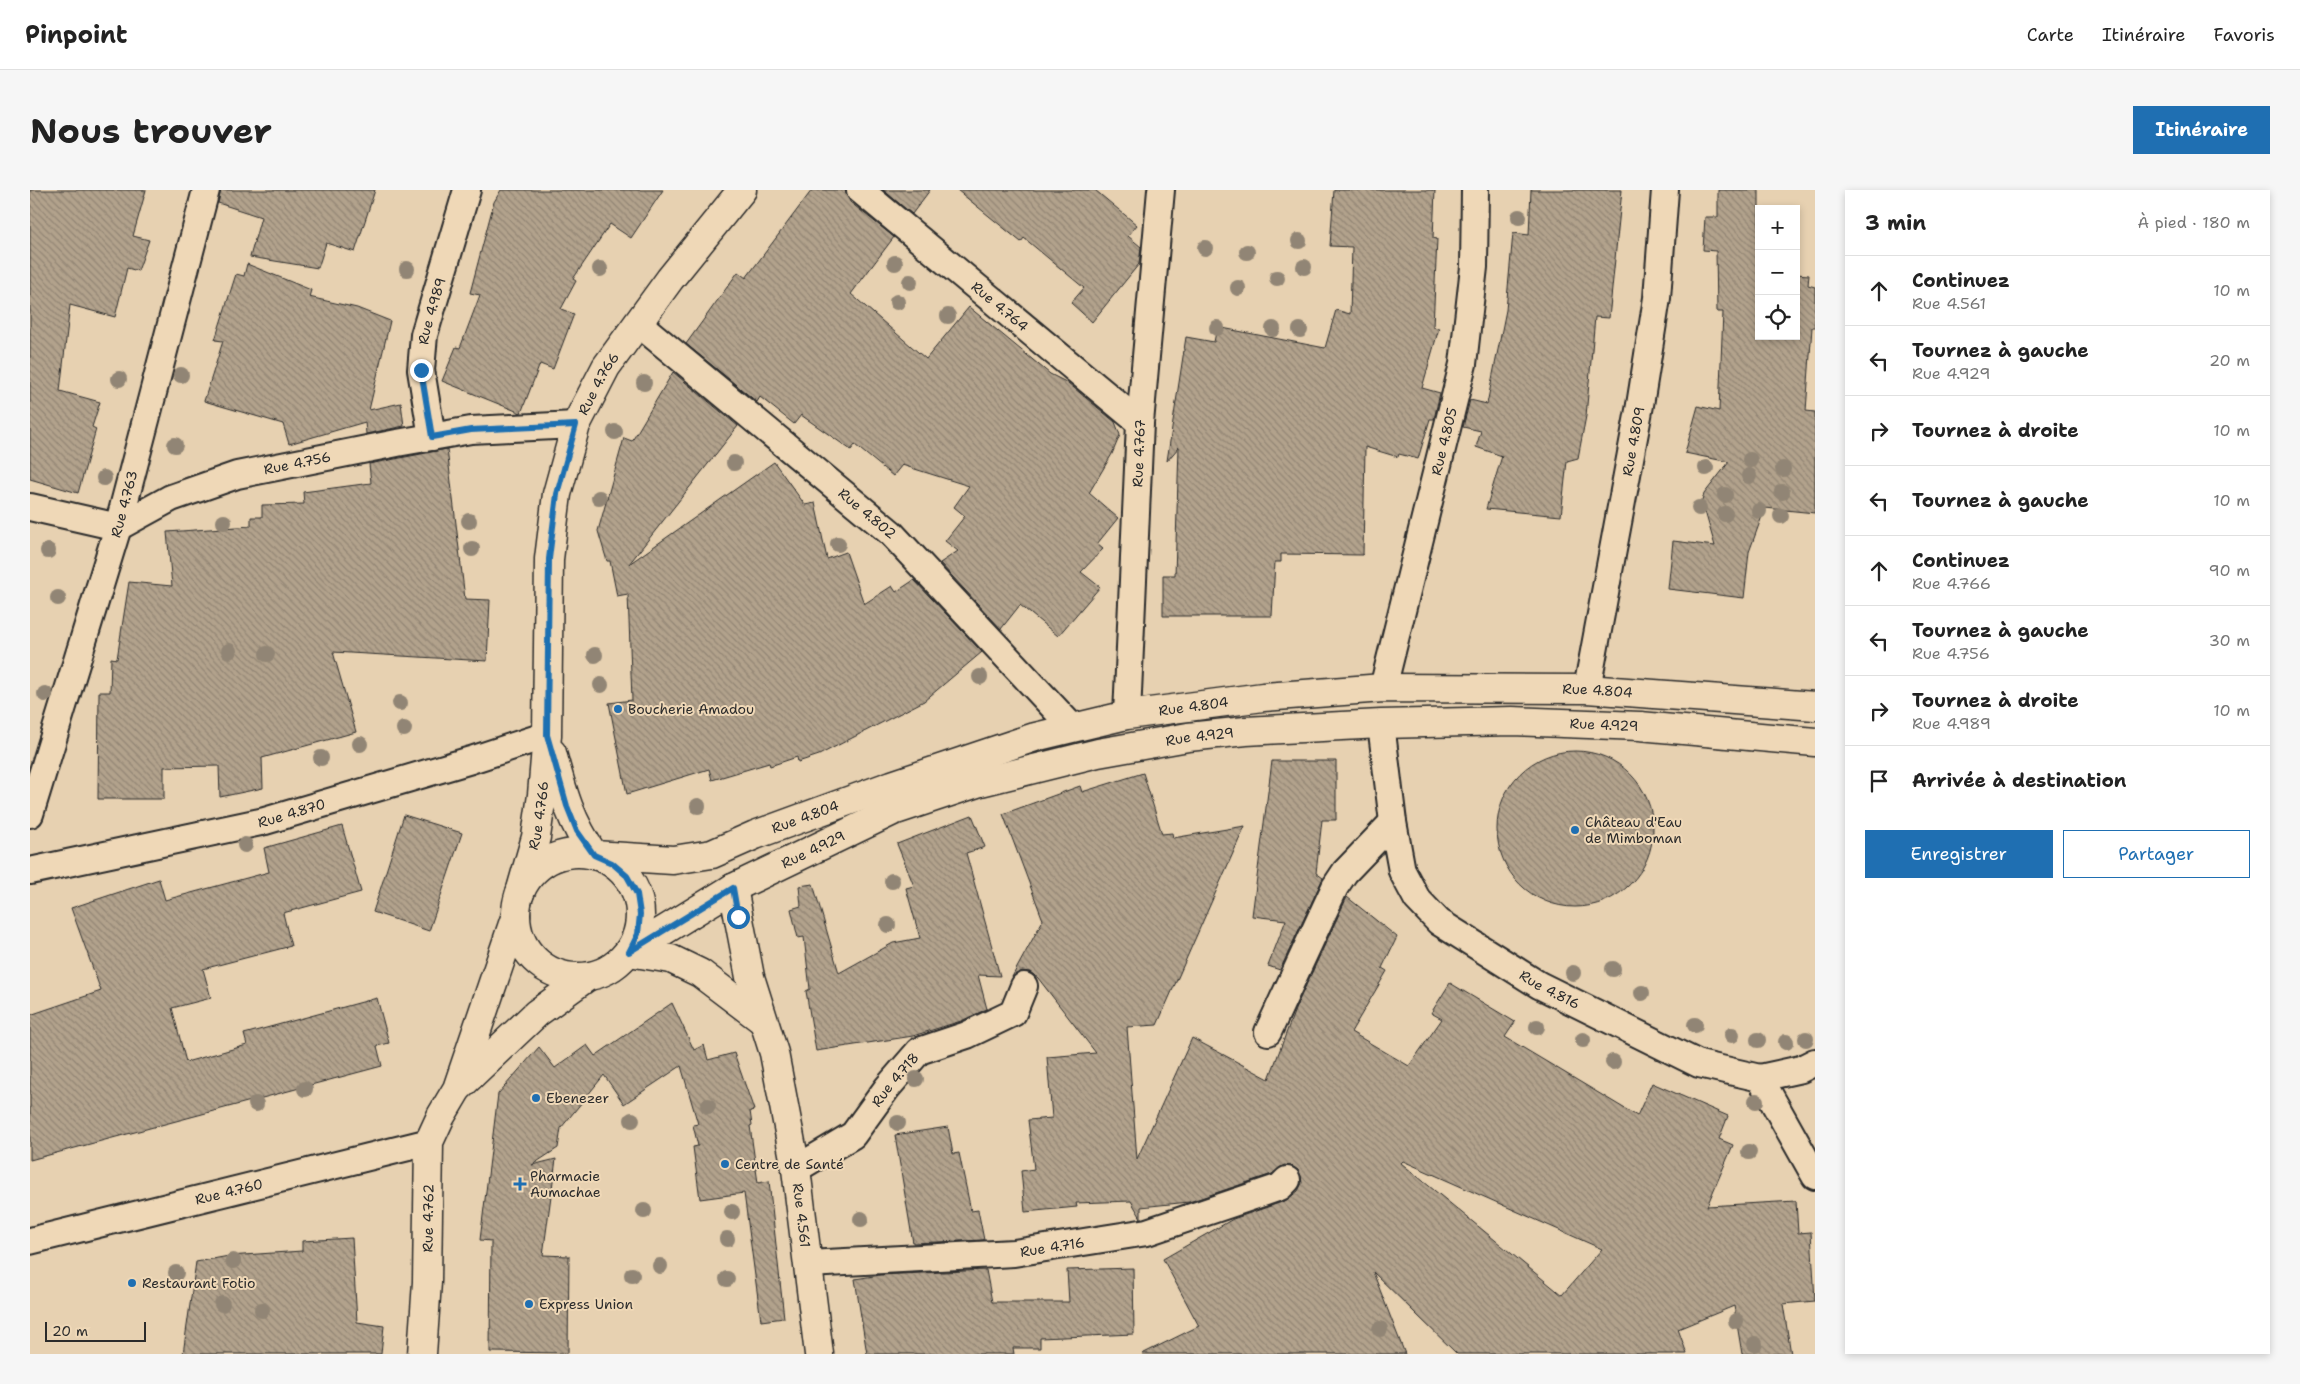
<!DOCTYPE html>
<html lang="fr">
<head>
<meta charset="utf-8">
<style>
  body { margin:0; font-family:"Shantell Sans",sans-serif; background:#f6f6f6; color:#222 }
  .controls { position:absolute; right:15px; top:15px; display:grid; overflow:hidden; border-radius:0px; box-shadow:0 2px 8px #0003 }
  .controls button { width:45px; height:45px; display:grid; place-items:center; padding:0; border:0; border-bottom:1px solid #e0e0e0; background:#fff; color:#222; font:25px sans-serif }
  .scale { position:absolute; left:15px; bottom:12px; width:101px; box-sizing:border-box; padding-left:5px; border:2px solid #2b2b2b; border-top:0; font-size:14px; line-height:18px; white-space:nowrap; color:#2b2b2b; -webkit-text-stroke:4px #efd8b7; paint-order:stroke }
  .stop { position:absolute; width:15px; height:15px; margin:-11px; border:4px solid #1f6fb2; border-radius:50%; background:#fff }
  .stop.end { background:#1f6fb2; border-color:#fff; box-shadow:0 1px 5px #0008 }
  .list { margin:0; padding:0; list-style:none }
  h2 { display:flex; justify-content:space-between; align-items:center; height:65px; margin:0; padding:0 20px; font-size:21px }
  h2 small { font-size:16px; font-weight:400; color:#767676 }
  .list li { display:grid; grid-template-columns:32px 1fr auto; gap:15px; align-items:center; box-sizing:border-box; height:70px; padding:0 20px; border-top:1px solid #e0e0e0 }
  .list b { display:block; font-size:19px; white-space:nowrap }
  .list p { margin:0; font-size:16px; white-space:nowrap; color:#767676 }
  .list em { font-size:16px; font-style:normal; color:#767676 }
  .actions { display:flex; gap:10px; padding:15px 20px }
  .actions a { flex:1; padding:11px 0; border:1px solid #1f6fb2; border-radius:0px; text-align:center; font-size:18px; color:#1f6fb2 }
  .actions .main { background:#1f6fb2; color:#fff }
  .icon { flex:none; width:28px; height:28px; fill:none; stroke:currentColor; stroke-width:2; stroke-linecap:round; stroke-linejoin:round }
  .map { position:relative; flex:none; width:1785px; height:1164px; overflow:hidden; border-radius:0px }
  header { display:flex; align-items:center; gap:30px; box-sizing:border-box; height:70px; padding:0 25px; background:#fff; border-bottom:1px solid #e0e0e0 }
  header strong { font-size:24px }
  nav { display:flex; gap:28px; margin-inline-start:auto; font-size:18px }
  .intro { display:flex; align-items:center; justify-content:space-between; box-sizing:border-box; height:120px; padding:0 30px }
  h1 { margin:0; font-size:35px }
  .button { padding:12px 22px; border-radius:0px; background:#1f6fb2; color:#fff; font-size:18px; font-weight:700 }
  main { display:flex; gap:30px; padding:0 30px }
  aside { flex:1; background:#fff; border-radius:0px; box-shadow:0 2px 8px #0003 }
  .map>svg:first-child { display:block }
</style>
</head>
<body>
<header>
<strong>Pinpoint</strong>
<nav><a>Carte</a><a>Itinéraire</a><a>Favoris</a></nav>
</header>
<div class="intro"><h1>Nous trouver</h1><a class="button">Itinéraire</a></div>
<main>
<div class="map">
<svg width="1785" height="1164" viewBox="0 0 1785 1164">
  <defs>
    <pattern id="building-back-hatch" width="6" height="6" patternUnits="userSpaceOnUse" patternTransform="scale(1.25)"><rect width="6" height="6" fill="#b2a28c"/><path d="M-1 5l2 2M0 0l6 6M5-1l2 2" fill="none" stroke="#918473"/></pattern>
  </defs>
  <rect width="100%" height="100%" fill="#e7d1b1"/>
  <filter id="ink" filterUnits="userSpaceOnUse"><feTurbulence type="fractalNoise" baseFrequency=".02" numOctaves="2"/><feDisplacementMap in="SourceGraphic" scale="10" xChannelSelector="R" yChannelSelector="G"/><feConvolveMatrix kernelMatrix="1 2 1 2 8 2 1 2 1" color-interpolation-filters="sRGB"/></filter>
  <g filter="url(#ink)">
    <g fill="url(#building-back-hatch)" stroke="#2b2b2b" fill-rule="evenodd">
      <path d="M0,0H116L103,46L119,50L108,81L97,78L85,127L40,115L30,201L70,212L62,237L66,239L48,303L0,289Z"/>
      <path d="M191,0H345L325,62L296,53L288,78L220,67L231,27L188,13Z"/>
      <path d="M471,0H633L601,48L580,34L543,89L546,91L531,119L544,124L523,179L510,174L491,223L412,191L426,157L430,158L450,105L440,103L464,12Z"/>
      <path d="M782,0H815L820,12L864,47L821,104L896,169L939,117L1020,184L1038,193L1085,232L1090,245L1082,264L1059,303L1088,328L1067,354L1073,359L1051,382L1070,397L1028,446L990,415L971,439L910,373L928,361L915,351L935,326L924,317L939,296L872,275L863,286L825,255L821,260L771,225L764,234L730,207L727,212L656,154L708,82L716,88Z"/>
      <path d="M853,0H900L882,24Z"/>
      <path d="M927,0H1065L1107,35L1098,46L1111,57L1109,74L1062,132L1041,113L1054,98L994,48L991,52Z"/>
      <path d="M1304,0H1405L1403,48L1407,49L1403,137L1409,138L1392,198L1410,203L1404,229H1400L1388,269L1369,264L1368,267L1335,257L1333,365L1251,364V372H1245L1242,426H1133V385H1145L1149,257L1137,271L1156,147L1184,152L1187,137L1295,158L1306,120L1320,124L1322,57L1300,56Z"/>
      <path d="M1501,0H1592L1579,128L1565,127L1556,226L1548,268L1537,271L1531,326L1456,319L1472,266L1446,257L1451,241L1433,237L1440,210L1457,214L1476,120L1483,43L1499,45Z"/>
      <path d="M1688,0H1729V146H1766V84L1779,85L1778,95L1785,97V137H1782L1776,221L1785,222V323L1735,318L1719,362L1714,408L1638,399L1643,351L1685,356L1672,311L1674,304L1699,272L1655,263L1668,216L1689,221L1693,122H1687L1686,61L1673,60L1675,27H1688Z"/>
      <path d="M217,74L281,100L279,107L327,118L360,131L339,220L371,213L374,236L336,244L335,232L259,254L253,234L174,211L193,151L185,150L206,84L214,86Z"/>
      <path d="M643,182L708,236L599,374L744,272L775,315L785,313L797,369L816,362L834,414L862,396L866,402L884,390L952,462L894,511L789,565L768,572L767,567L740,576L739,573L682,590L679,579L597,604L579,513L602,510L598,404L587,406L580,371H577L568,341L594,248L602,251Z"/>
      <path d="M417,259L435,409L460,410L457,471L303,462L326,542L232,568L233,598L190,607L189,576L134,577V609H68L69,502H80L81,468L87,469L99,392L142,396L137,342L221,336V327H232V315L274,314L273,302L341,293L339,274Z"/>
      <circle cx="1545" cy="639" r="78"/>
      <path d="M1242,571H1306V630H1292L1286,683L1293,688L1250,780L1238,776L1256,730L1222,726Z"/>
      <path d="M1113,583L1132,644L1142,643L1143,648L1215,636L1127,835L1097,837L1107,969L1162,848L1239,889L1266,817L1317,707L1367,747L1352,778L1357,781L1321,842L1379,876L1412,829L1401,823L1420,793L1485,832L1475,847L1607,926L1622,893L1698,926L1689,949L1703,955L1677,1016L1766,1011L1768,1043L1781,1042L1785,1111L1753,1114L1761,1164H1712L1704,1116L1648,1139L1657,1164H1427L1343,1082L1375,1164H1112L1169,1136L1133,1069L1203,1029L1255,1011L1268,1001L1272,993L1271,986L1268,980L1261,976L1254,975L1242,984L1159,1012L1111,1017V1028L1101,1011L1046,1013L1047,1017L995,1022L991,981L1004,979L998,930L1022,928L1017,867L1066,863L1008,788L1000,782L992,781L982,787L1013,730L973,624L1050,596L1052,602ZM1373,971L1572,1059L1532,1105L1371,973Z"/>
      <path d="M374,625L432,643L399,741L343,722Z"/>
      <path d="M942,625L955,657L936,663L970,786L948,785L957,819L931,831L883,846L786,861L776,801L780,799L774,747L768,748L761,719L771,716L769,696L783,694L809,783L863,753L890,748L876,698L884,696L867,654Z"/>
      <path d="M312,636L331,702L253,723L261,756L173,779L181,808L142,818L156,872L217,855L214,844L347,808L359,853L347,856L352,876L0,970V825L71,801L41,718L129,689L135,710L239,682L234,658Z"/>
      <path d="M642,813L664,860L674,855L678,870L704,863L724,920L720,921L722,935L720,936L728,993L739,991L754,1128L731,1131L714,1003L670,1009L663,957L668,956L663,935L668,934L651,876L594,914L574,885L531,938L528,958L502,975L526,969L513,1065L539,1066L538,1163L460,1162L461,1051L450,1050L468,904L509,857L525,878L557,855L565,866Z"/>
      <path d="M918,937L923,964L929,963L941,1021L948,1020L954,1050L883,1053L865,945Z"/>
      <path d="M322,1048L327,1132L354,1136L351,1164H153L166,1072L199,1066L272,1061V1051Z"/>
      <path d="M1103,1078L1104,1144L1010,1148V1158H983L984,1164H837L825,1089L850,1085L956,1080L962,1112H1039L1037,1080Z"/>
    </g>
    <g fill="none" stroke-linecap="round" stroke-linejoin="round">
      <g stroke="#2b2b2b" stroke-width="30">
        <g id="minor">
          <path id="s1" d="M830,0L1110,233"/>
          <path id="s2" d="M608,133L861,343L1042,537"/>
          <path id="s3" d="M402,247L391,180L394,145L437,0"/>
          <path id="s4" d="M0,317L88,337L141,308L207,285L367,253L441,240L546,235"/>
          <path id="s5" d="M1353,498L1433,174L1444,77L1445,0"/>
          <path id="s6" d="M1557,499L1610,215L1627,108L1635,0"/>
          <path id="s7" d="M1097,525L1110,233L1131,0"/>
          <path id="s8" d="M1351,534L1363,632L1372,681L1387,709L1409,732L1509,795L1669,874L1730,888L1785,986"/>
          <path id="s9" d="M0,624L88,337L176,0"/>
          <path id="s10" d="M0,681L235,631L441,570L517,545"/>
          <path d="M1238,842L1305,697L1315,682L1363,632"/>
          <path d="M1730,888L1771,879L1785,872"/>
          <path id="s11" d="M766,979L823,945L857,898L889,861L937,845L983,823L994,796"/>
          <path id="s12" d="M0,1051L399,952"/>
          <path id="s13" d="M778,1074L984,1063L1117,1042L1250,997L1257,990"/>
        </g>
      </g>
      <g stroke="#2b2b2b" stroke-width="31">
        <g id="tertiary">
          <path d="M522,563C533,603 540,630 564,665"/>
          <path id="s14" d="M490,703L506,647L512,605L517,545L519,369L527,304L546,235L576,177L640,89L712,0"/>
        </g>
      </g>
      <g stroke="#2b2b2b" stroke-width="31">
        <g id="secondary">
          <path id="s15" d="M703,698L720,787L744,863L766,979L789,1164"/>
          <path d="M599,762L641,769L670,783L732,830"/>
        </g>
      </g>
      <g stroke="#2b2b2b" stroke-width="31">
        <g id="primary">
          <circle cx="548" cy="725" r="62"/>
          <path id="s16" d="M564,665L643,670L682,664L725,645L862,595L1005,547L1097,525L1233,507L1353,498L1557,499L1785,516"/>
          <path id="s17" d="M599,762L703,698L863,621L947,593L1068,563L1158,547L1216,541L1351,534L1482,531L1610,536L1785,552"/>
          <path d="M430,896L507,823L557,787"/>
          <path id="s18" d="M392,1164L397,1092L399,952L411,926L427,899L486,725"/>
        </g>
      </g>
      <use href="#minor" stroke="#efd8b7" stroke-width="26"/>
      <use href="#tertiary" stroke="#efd8b7" stroke-width="28"/>
      <use href="#secondary" stroke="#efd8b7" stroke-width="28"/>
      <use href="#primary" stroke="#efd8b7" stroke-width="28"/>
    </g>
    <g fill="#918574">
      <circle cx="1489" cy="27" r="8"/>
      <circle cx="1269" cy="51" r="8"/>
      <circle cx="1175" cy="58" r="8"/>
      <circle cx="1217" cy="62" r="8"/>
      <circle cx="865" cy="73" r="8"/>
      <circle cx="1274" cy="77" r="8"/>
      <circle cx="377" cy="79" r="8"/>
      <circle cx="570" cy="79" r="8"/>
      <circle cx="1247" cy="88" r="8"/>
      <circle cx="880" cy="92" r="8"/>
      <circle cx="1208" cy="98" r="8"/>
      <circle cx="867" cy="112" r="8"/>
      <circle cx="918" cy="126" r="8"/>
      <circle cx="1187" cy="138" r="8"/>
      <circle cx="1243" cy="139" r="8"/>
      <circle cx="1270" cy="140" r="8"/>
      <circle cx="151" cy="185" r="8"/>
      <circle cx="89" cy="189" r="8"/>
      <circle cx="614" cy="193" r="8"/>
      <circle cx="585" cy="242" r="8"/>
      <circle cx="145" cy="255" r="8"/>
      <circle cx="1720" cy="270" r="8"/>
      <circle cx="704" cy="273" r="8"/>
      <circle cx="1676" cy="278" r="8"/>
      <circle cx="1753" cy="279" r="8"/>
      <circle cx="1719" cy="286" r="8"/>
      <circle cx="74" cy="288" r="8"/>
      <circle cx="1752" cy="302" r="8"/>
      <circle cx="1695" cy="305" r="8"/>
      <circle cx="569" cy="308" r="8"/>
      <circle cx="1669" cy="318" r="8"/>
      <circle cx="1729" cy="321" r="8"/>
      <circle cx="1695" cy="324" r="8"/>
      <circle cx="1751" cy="326" r="8"/>
      <circle cx="439" cy="331" r="8"/>
      <circle cx="194" cy="332" r="8"/>
      <circle cx="808" cy="354" r="8"/>
      <circle cx="442" cy="359" r="8"/>
      <circle cx="18" cy="361" r="8"/>
      <circle cx="28" cy="408" r="8"/>
      <circle cx="199" cy="461" r="8"/>
      <circle cx="237" cy="464" r="8"/>
      <circle cx="565" cy="465" r="8"/>
      <circle cx="950" cy="487" r="8"/>
      <circle cx="571" cy="495" r="8"/>
      <circle cx="15" cy="504" r="8"/>
      <circle cx="370" cy="513" r="8"/>
      <circle cx="374" cy="539" r="8"/>
      <circle cx="330" cy="554" r="8"/>
      <circle cx="291" cy="568" r="8"/>
      <circle cx="668" cy="616" r="8"/>
      <circle cx="215" cy="655" r="8"/>
      <circle cx="862" cy="691" r="8"/>
      <circle cx="858" cy="735" r="8"/>
      <circle cx="1583" cy="779" r="8"/>
      <circle cx="1543" cy="783" r="8"/>
      <circle cx="1612" cy="803" r="8"/>
      <circle cx="1665" cy="835" r="8"/>
      <circle cx="1507" cy="837" r="8"/>
      <circle cx="1702" cy="845" r="8"/>
      <circle cx="1776" cy="849" r="8"/>
      <circle cx="1553" cy="850" r="8"/>
      <circle cx="1728" cy="850" r="8"/>
      <circle cx="1756" cy="852" r="8"/>
      <circle cx="1583" cy="872" r="8"/>
      <circle cx="886" cy="889" r="8"/>
      <circle cx="275" cy="899" r="8"/>
      <circle cx="1726" cy="911" r="8"/>
      <circle cx="226" cy="914" r="8"/>
      <circle cx="678" cy="916" r="8"/>
      <circle cx="602" cy="930" r="8"/>
      <circle cx="868" cy="933" r="8"/>
      <circle cx="1719" cy="962" r="8"/>
      <circle cx="614" cy="1021" r="8"/>
      <circle cx="702" cy="1022" r="8"/>
      <circle cx="831" cy="1029" r="8"/>
      <circle cx="697" cy="1049" r="8"/>
      <circle cx="203" cy="1071" r="8"/>
      <circle cx="630" cy="1076" r="8"/>
      <circle cx="146" cy="1083" r="8"/>
      <circle cx="602" cy="1085" r="8"/>
      <circle cx="697" cy="1089" r="8"/>
      <circle cx="192" cy="1114" r="8"/>
      <circle cx="232" cy="1120" r="8"/>
      <circle cx="1706" cy="1131" r="8"/>
      <circle cx="1350" cy="1139" r="8"/>
      <circle cx="1725" cy="1154" r="8"/>
    </g>
  </g>
  <g fill="none" stroke-linecap="round" stroke-linejoin="round" filter="url(#ink)">
    <path stroke="#1f6fb2" stroke-width="6" d="M391,180L402,247L441,240L546,235L527,304L519,369L517,545L537,616L547,641L564,665L582,673L597,686L607,704L610,724L608,744L599,762L703,698L708,727"/>
  </g>
  <g fill="#1f6fb2" stroke="#efd8b7" stroke-width="2">
    <circle cx="588" cy="519" r="5"/>
    <circle cx="1545" cy="640" r="5"/>
    <circle cx="506" cy="908" r="5"/>
    <circle cx="695" cy="974" r="5"/>
    <path d="M487.5 986.5h5v5h5v5h-5v5h-5v-5h-5v-5h5z"/>
    <circle cx="102" cy="1093" r="5"/>
    <circle cx="499" cy="1114" r="5"/>
  </g>
  <g text-anchor="middle" dominant-baseline="central" stroke-width="4" stroke-linejoin="round" paint-order="stroke">
    <g font-size="14" fill="#2b2b2b" stroke="#efd8b7">
      <text stroke="none"><textPath href="#s1" startOffset="182">Rue 4.764</textPath></text>
      <text stroke="none"><textPath href="#s3" startOffset="128">Rue 4.989</textPath></text>
      <text stroke="none"><textPath href="#s14" startOffset="521">Rue 4.766</textPath></text>
      <text stroke="none"><textPath href="#s5" startOffset="254">Rue 4.805</textPath></text>
      <text stroke="none"><textPath href="#s6" startOffset="252">Rue 4.809</textPath></text>
      <text stroke="none"><textPath href="#s7" startOffset="262">Rue 4.767</textPath></text>
      <text stroke="none"><textPath href="#s4" startOffset="282">Rue 4.756</textPath></text>
      <text stroke="none"><textPath href="#s9" startOffset="324">Rue 4.763</textPath></text>
      <text stroke="none"><textPath href="#s2" startOffset="298">Rue 4.802</textPath></text>
      <text stroke="none"><textPath href="#s16" startOffset="1029">Rue 4.804</textPath></text>
      <text stroke="none"><textPath href="#s16" startOffset="624">Rue 4.804</textPath></text>
      <text stroke="none"><textPath href="#s17" startOffset="1021">Rue 4.929</textPath></text>
      <text stroke="none"><textPath href="#s17" startOffset="616">Rue 4.929</textPath></text>
      <text stroke="none"><textPath href="#s10" startOffset="268">Rue 4.870</textPath></text>
      <text stroke="none"><textPath href="#s14" startOffset="80">Rue 4.766</textPath></text>
      <text stroke="none"><textPath href="#s16" startOffset="219">Rue 4.804</textPath></text>
      <text stroke="none"><textPath href="#s17" startOffset="211">Rue 4.929</textPath></text>
      <text stroke="none"><textPath href="#s8" startOffset="342">Rue 4.816</textPath></text>
      <text stroke="none"><textPath href="#s11" startOffset="136">Rue 4.718</textPath></text>
      <text stroke="none"><textPath href="#s12" startOffset="205">Rue 4.760</textPath></text>
      <text stroke="none"><textPath href="#s15" startOffset="335">Rue 4.561</textPath></text>
      <text stroke="none"><textPath href="#s18" startOffset="136">Rue 4.762</textPath></text>
      <text stroke="none"><textPath href="#s13" startOffset="245">Rue 4.716</textPath></text>
    </g>
    <g font-size="14" fill="#2b2b2b" stroke="#efd8b7" text-anchor="start">
      <text x="598" y="519">Boucherie Amadou</text>
      <text x="1555" y="632">Château d'Eau<tspan x="1555" dy="16">de Mimboman</tspan></text>
      <text x="516" y="908">Ebenezer</text>
      <text x="705" y="974">Centre de Santé</text>
      <text x="500" y="986">Pharmacie<tspan x="500" dy="16">Aumachae</tspan></text>
      <text x="112" y="1093">Restaurant Fotio</text>
      <text x="509" y="1114">Express Union</text>
    </g>
  </g>
</svg>
<div class="controls">
<button>+</button>
<button>−</button>
<button><svg class="icon" aria-label="locate" viewBox="0 0 24 24"><circle cx="12" cy="12" r="6"/><path d="M12 2v4M12 18v4M2 12h4M18 12h4"/></svg></button>
</div>
<div class="scale">20 m</div>
<div class="stop" style="left:708px;top:727px"></div>
<div class="stop end" style="left:391px;top:180px"></div>
</div>
<aside>
<h2>3 min<small>À pied · 180 m</small></h2>
<ul class="list">
<li><svg class="icon" aria-label="ahead" viewBox="0 0 24 24"><path d="M12 20V5M6 11l6-6 6 6"/></svg><div><b>Continuez</b><p>Rue 4.561</p></div><em>10 m</em></li>
<li><svg class="icon" aria-label="left" viewBox="0 0 24 24"><path d="M17 20v-9H6M10 6l-5 5 5 5"/></svg><div><b>Tournez à gauche</b><p>Rue 4.929</p></div><em>20 m</em></li>
<li><svg class="icon" aria-label="right" viewBox="0 0 24 24"><path d="M7 20v-9h11M14 6l5 5-5 5"/></svg><div><b>Tournez à droite</b></div><em>10 m</em></li>
<li><svg class="icon" aria-label="left" viewBox="0 0 24 24"><path d="M17 20v-9H6M10 6l-5 5 5 5"/></svg><div><b>Tournez à gauche</b></div><em>10 m</em></li>
<li><svg class="icon" aria-label="ahead" viewBox="0 0 24 24"><path d="M12 20V5M6 11l6-6 6 6"/></svg><div><b>Continuez</b><p>Rue 4.766</p></div><em>90 m</em></li>
<li><svg class="icon" aria-label="left" viewBox="0 0 24 24"><path d="M17 20v-9H6M10 6l-5 5 5 5"/></svg><div><b>Tournez à gauche</b><p>Rue 4.756</p></div><em>30 m</em></li>
<li><svg class="icon" aria-label="right" viewBox="0 0 24 24"><path d="M7 20v-9h11M14 6l5 5-5 5"/></svg><div><b>Tournez à droite</b><p>Rue 4.989</p></div><em>10 m</em></li>
<li><svg class="icon" aria-label="arrive" viewBox="0 0 24 24"><path d="M6 21V4h12l-3 4 3 4H6"/></svg><div><b>Arrivée à destination</b></div></li>
</ul>
<div class="actions"><a class="main">Enregistrer</a><a>Partager</a></div>
</aside>
</main>
</body>
</html>
